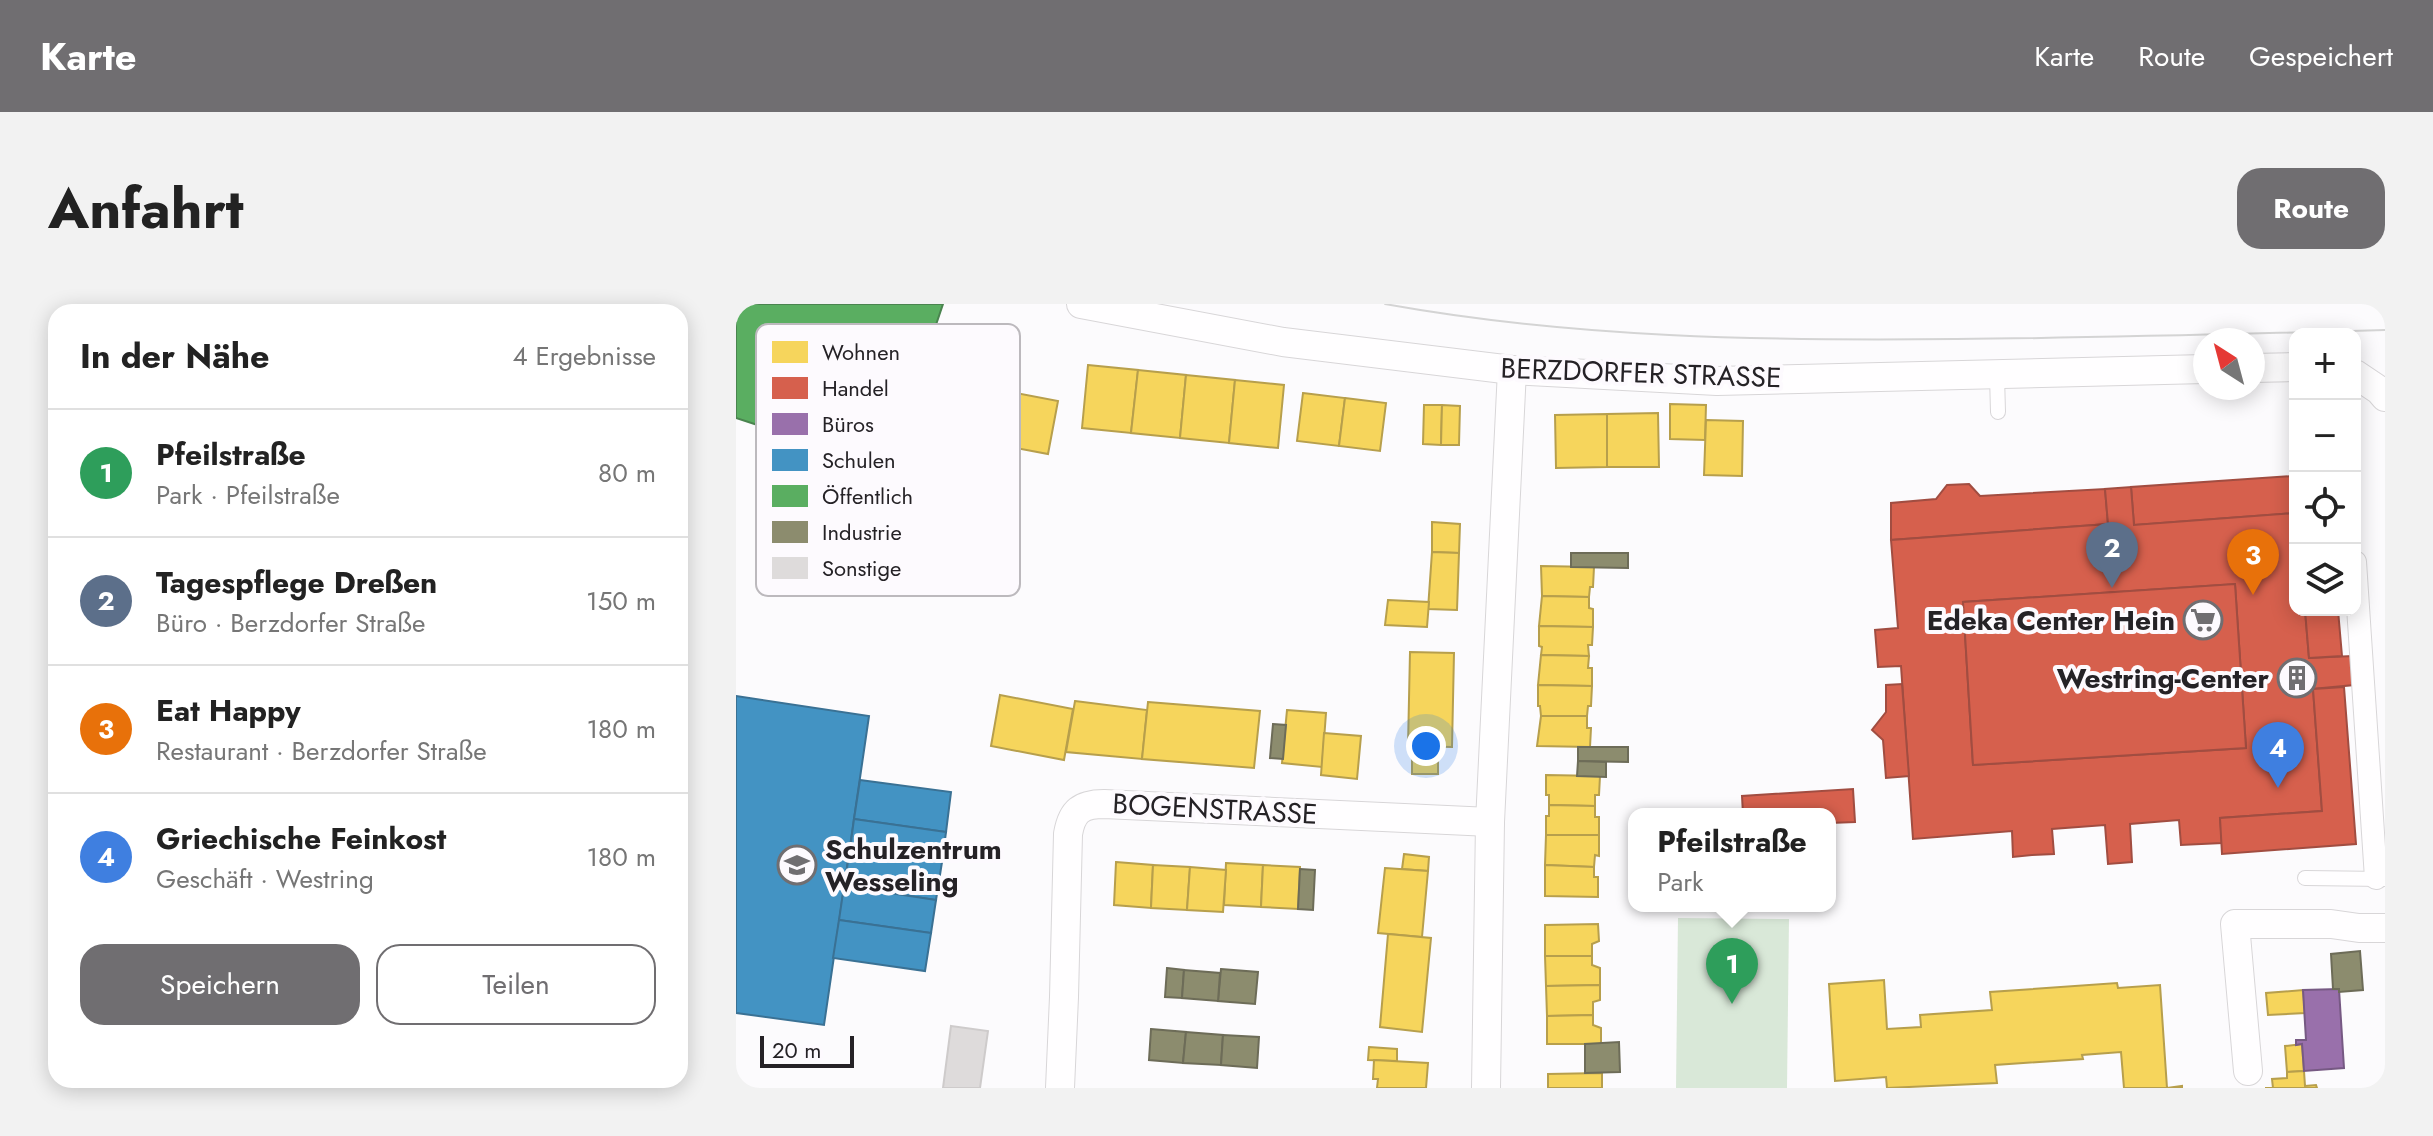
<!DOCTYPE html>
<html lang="de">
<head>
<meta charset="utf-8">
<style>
  body { margin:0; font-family:Jost,sans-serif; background:#f2f2f2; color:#222 }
  .controls { position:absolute; right:24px; top:24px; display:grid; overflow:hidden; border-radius:16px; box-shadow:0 4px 20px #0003 }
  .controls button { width:72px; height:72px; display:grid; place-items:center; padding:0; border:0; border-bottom:2px solid #e0e0e0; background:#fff; color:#222; font:40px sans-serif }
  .compass { position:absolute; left:1457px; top:24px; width:72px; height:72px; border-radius:50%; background:#fff; box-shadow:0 4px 20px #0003; rotate:324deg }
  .scale { position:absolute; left:24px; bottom:20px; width:94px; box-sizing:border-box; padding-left:8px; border:4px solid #252226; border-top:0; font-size:22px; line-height:28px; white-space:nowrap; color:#252226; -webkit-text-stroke:6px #fdfafe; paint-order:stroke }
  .you { position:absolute; left:690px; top:442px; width:28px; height:28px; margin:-20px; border:6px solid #fff; border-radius:50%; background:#1a73e8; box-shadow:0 0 0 12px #1a73e833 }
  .badge { display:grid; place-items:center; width:52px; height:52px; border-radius:50%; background:#706e71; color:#fff; font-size:26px; font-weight:700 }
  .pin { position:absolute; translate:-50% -66px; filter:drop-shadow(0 2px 4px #0008) }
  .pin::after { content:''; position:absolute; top:42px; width:28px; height:24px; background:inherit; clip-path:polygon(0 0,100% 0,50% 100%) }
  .popup { position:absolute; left:892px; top:504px; width:208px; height:104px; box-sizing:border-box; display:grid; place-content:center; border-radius:16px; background:#fff; filter:drop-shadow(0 2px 6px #0005); font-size:26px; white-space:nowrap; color:#767676 }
  .popup b { font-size:30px; color:#222 }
  .popup::after { content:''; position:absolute; left:50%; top:100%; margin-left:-16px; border:16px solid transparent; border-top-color:#fff }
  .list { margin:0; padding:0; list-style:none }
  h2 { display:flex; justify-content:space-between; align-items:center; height:104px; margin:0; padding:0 32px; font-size:34px }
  h2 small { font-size:26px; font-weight:400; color:#767676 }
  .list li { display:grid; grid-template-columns:52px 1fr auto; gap:24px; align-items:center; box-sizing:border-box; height:128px; padding:0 32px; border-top:2px solid #e0e0e0 }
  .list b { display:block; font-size:30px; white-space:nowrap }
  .list p { margin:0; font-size:26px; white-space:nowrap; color:#767676 }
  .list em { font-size:26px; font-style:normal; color:#767676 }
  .actions { display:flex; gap:16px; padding:24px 32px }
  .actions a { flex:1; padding:18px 0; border:2px solid #706e71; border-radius:24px; text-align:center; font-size:28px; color:#706e71 }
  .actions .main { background:#706e71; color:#fff }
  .icon { flex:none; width:44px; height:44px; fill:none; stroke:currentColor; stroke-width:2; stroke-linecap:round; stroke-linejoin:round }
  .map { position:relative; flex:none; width:1649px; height:784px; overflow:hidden; border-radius:24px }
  header { display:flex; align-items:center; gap:48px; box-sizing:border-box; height:112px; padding:0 40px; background:#706e71; color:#fff }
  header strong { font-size:38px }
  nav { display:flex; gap:44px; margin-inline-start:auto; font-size:28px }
  .intro { display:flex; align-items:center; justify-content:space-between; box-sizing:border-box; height:192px; padding:0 48px }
  h1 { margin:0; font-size:56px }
  .button { padding:20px 36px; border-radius:24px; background:#706e71; color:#fff; font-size:28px; font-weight:700 }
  main { display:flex; gap:48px; padding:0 48px }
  aside { flex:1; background:#fff; border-radius:24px; box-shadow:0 4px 20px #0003 }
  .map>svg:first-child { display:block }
</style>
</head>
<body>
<header>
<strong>Karte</strong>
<nav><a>Karte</a><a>Route</a><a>Gespeichert</a></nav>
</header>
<div class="intro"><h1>Anfahrt</h1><a class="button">Route</a></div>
<main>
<aside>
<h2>In der Nähe<small>4 Ergebnisse</small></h2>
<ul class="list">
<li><span class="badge" style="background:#2e9e5b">1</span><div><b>Pfeilstraße</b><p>Park · Pfeilstraße</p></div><em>80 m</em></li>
<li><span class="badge" style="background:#5c6f8a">2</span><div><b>Tagespflege Dreßen</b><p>Büro · Berzdorfer Straße</p></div><em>150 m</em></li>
<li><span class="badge" style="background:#e8710a">3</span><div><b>Eat Happy</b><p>Restaurant · Berzdorfer Straße</p></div><em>180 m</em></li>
<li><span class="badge" style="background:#3f7fe0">4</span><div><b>Griechische Feinkost</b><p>Geschäft · Westring</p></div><em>180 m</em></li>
</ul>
<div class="actions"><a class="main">Speichern</a><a>Teilen</a></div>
</aside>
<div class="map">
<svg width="1649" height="784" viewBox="0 0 1649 784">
  <rect width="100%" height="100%" fill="#fcfbfd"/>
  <path fill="#d9e8d8" d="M942,614L1053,615L1051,784H940Z"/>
  <g fill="#f6d55c" stroke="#b79f4c" stroke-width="2">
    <path d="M352,61L402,66L395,129L346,124Z"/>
    <path d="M402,66L450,71L444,134L395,129Z"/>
    <path d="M450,71L499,76L493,139L444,134Z"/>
    <path d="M499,76L548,81L542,144L493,139Z"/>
    <path d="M264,86L322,97L312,150L254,139Z"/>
    <path d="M567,89L609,94L603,142L561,137Z"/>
    <path d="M609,94L650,99L644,147L603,142Z"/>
    <path d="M934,100L970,101L969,136L934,135Z"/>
    <path d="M688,101H706L705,141L687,140Z"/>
    <path d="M706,101L724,102L723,141H705Z"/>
    <path d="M922,109L923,163H871V110Z"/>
    <path d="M871,110V163L820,164L819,111Z"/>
    <path d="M970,116L1007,117L1006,172L968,171Z"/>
    <path d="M696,218L724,220L723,249L696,248Z"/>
    <path d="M696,248L723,249L721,306L692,305Z"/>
    <path d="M805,262L858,263L857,283H854L853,293L806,292Z"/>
    <path d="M806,292L853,293V304L857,305V323L803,322Z"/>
    <path d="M652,296L693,298L691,323L649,321Z"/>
    <path d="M803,322L857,323L856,341H852L853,352L805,351L806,343L803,342Z"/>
    <path d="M674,348L718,349L716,443L672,442Z"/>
    <path d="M805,351L853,352L852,364H856V382L802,381Z"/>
    <path d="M802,381L856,382L855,402H852L851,412H805L804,402H802Z"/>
    <path d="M264,391L337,405L328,456L255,442Z"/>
    <path d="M339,397L411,406L406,455L330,448Z"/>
    <path d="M412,398L524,407L518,464L406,455Z"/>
    <path d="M551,406L590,409L586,463L546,459Z"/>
    <path d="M805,412H851V424H855L854,443L801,442Z"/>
    <path d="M588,429L625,432L621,475L585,471Z"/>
    <rect x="676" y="442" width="26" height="28"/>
    <path d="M810,471L864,472L863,491H859V502L813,501V491H810Z"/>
    <path d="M813,501L859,502V513H863V531H810V512H813Z"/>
    <path d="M810,531H863V552L859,551L858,563L809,561Z"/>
    <path d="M668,550L693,553L692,567L666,565Z"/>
    <path d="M380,558L417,561L415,604L378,601Z"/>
    <path d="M490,559L527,561L525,603L488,601Z"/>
    <path d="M417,561L454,563L451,606L415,604Z"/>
    <path d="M527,561L564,563L562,605L525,603Z"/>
    <path d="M809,561L858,563V573H862V593L809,592Z"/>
    <path d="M454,563L490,566L487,608L451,606Z"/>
    <path d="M649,564L692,567L686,633L642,629Z"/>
    <path d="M862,620L863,637L856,640V652H809V621Z"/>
    <path d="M652,630L695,634L686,728L644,723Z"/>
    <path d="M809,652H856V661L864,664V681L810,682Z"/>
    <path d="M1148,676L1151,725L1185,723L1184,711L1256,706L1254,688L1381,679L1382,684L1424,681L1431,784L1446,782V784H1388L1385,748L1346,751L1347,755L1259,761L1261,779L1151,784L1150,773L1099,777L1093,680Z"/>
    <path d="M864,681V696L857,698V711L811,712L810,682Z"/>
    <path d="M1567,686L1569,709L1532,711L1530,689Z"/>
    <path d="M857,711V721L865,724V740H811V712Z"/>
    <path d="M1566,740L1568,767L1551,768L1549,742Z"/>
    <path d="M633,743L661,745V757L632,756Z"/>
    <path d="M638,756L692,759L690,784H641L642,775H637Z"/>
    <path d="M1568,767L1569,782L1580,781L1581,784H1529H1537L1536,775L1551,774V768Z"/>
    <path d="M866,769V784H812V770Z"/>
  </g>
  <g fill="#d6604d" stroke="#a14d41" stroke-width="2" fill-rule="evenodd">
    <path d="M1557,172L1559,209L1398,221L1395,183Z"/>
    <path d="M1233,180L1244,192L1369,185L1372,220L1155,236V199L1200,195L1211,181Z"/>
    <path d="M1395,183L1398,221L1559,209V306H1569L1573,354L1616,352L1618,381L1577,385L1586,507L1484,514L1486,539L1445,541L1443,516L1394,520L1396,558L1372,560L1369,521L1316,525L1318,550L1296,551L1277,553L1276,527L1177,535L1165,362L1142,363L1139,326L1162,324L1155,236L1372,220L1369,185ZM1499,280L1510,444L1237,461L1227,298Z"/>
    <path d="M1499,280L1510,444L1237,461L1227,298Z"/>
    <path d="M1569,306H1602L1606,352L1573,354Z"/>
    <path d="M1166,380L1173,472L1150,474L1147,436L1136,426L1150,408V381Z"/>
    <path d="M1608,383L1620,540L1486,550L1484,514L1586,507L1577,385Z"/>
    <path d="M1117,485L1119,518L1094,519V510H1007L1006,492Z"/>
  </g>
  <path fill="#9970ab" stroke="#765983" stroke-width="2" d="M1603,685L1608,764L1568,767L1566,740L1560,741V736H1570L1567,686Z"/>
  <g fill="#4393c3" stroke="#3a7194" stroke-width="2">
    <path d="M0,392L133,412L88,721L0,709Z"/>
    <path d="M124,476L215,488L210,528L118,515Z"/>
    <path d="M118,515L210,528L206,558L114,545Z"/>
    <path d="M114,545L206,558L200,596L108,582Z"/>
    <path d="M108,582L200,596L195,629L103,616Z"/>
    <path d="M103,616L195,629L189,667L97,654Z"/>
  </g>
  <path fill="#5aae61" stroke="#4a844f" stroke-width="2" d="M0,0H207L181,77L154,68L167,31L161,29L120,153L0,114Z"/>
  <g fill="#8c8c6e" stroke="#6d6c58" stroke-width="2">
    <path d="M835,249H892V264L835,263Z"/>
    <path d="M537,420L550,421L547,455L534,454Z"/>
    <path d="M842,443H892V458L842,457Z"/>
    <path d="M842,457L870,458V473L841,472Z"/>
    <path d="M564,565L579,566L577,606L562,605Z"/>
    <path d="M1624,647L1627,686L1603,688V685H1597L1595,650Z"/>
    <path d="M431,664L448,666L446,694L429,693Z"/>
    <path d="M485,665L522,668L519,700L482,697Z"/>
    <path d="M448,666L484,669L482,697L446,694Z"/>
    <path d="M415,725L450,728L447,759L413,756Z"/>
    <path d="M450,728L487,731L485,761L447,759Z"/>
    <path d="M487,731L523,733L521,764L485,761Z"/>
    <path d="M883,738L884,768L849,769V740Z"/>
  </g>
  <path fill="#dedbdb" stroke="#cecbcb" stroke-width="2" d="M215,722L252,727L244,784H207Z"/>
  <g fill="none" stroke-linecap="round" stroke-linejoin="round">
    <g stroke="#d8d6d8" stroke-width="16">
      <g id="service">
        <path d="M1261,72L1262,108"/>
        <path d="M1569,574L1648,575"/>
      </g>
    </g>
    <g stroke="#d8d6d8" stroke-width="24">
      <path id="pedestrian" d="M1619,258L1640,574"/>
    </g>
    <g stroke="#d8d6d8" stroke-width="30">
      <g id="minor">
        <path d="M345,0L547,38L776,66L981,77L1469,65"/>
        <path d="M1517,64L1559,63"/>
        <path d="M1619,70L1643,86L1649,93"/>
        <path d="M1512,767L1499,620H1595L1623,624H1649"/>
        <path d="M324,784L328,693L332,530C336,507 345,500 368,500L754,518"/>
        <path d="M750,784L754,518L776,66"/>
      </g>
    </g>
    <use href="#service" stroke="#fffeff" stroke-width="14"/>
    <use href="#pedestrian" stroke="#fffeff" stroke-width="22"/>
    <use href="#minor" stroke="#fffeff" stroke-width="28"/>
    <path stroke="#d4d4d4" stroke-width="2" d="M649,0C837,34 1029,37 1220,35C1363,34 1506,30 1649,26"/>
  </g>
  <defs>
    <g id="supermarket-ring" transform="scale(2)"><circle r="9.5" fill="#fdfafe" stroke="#706e71" stroke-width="1.5"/><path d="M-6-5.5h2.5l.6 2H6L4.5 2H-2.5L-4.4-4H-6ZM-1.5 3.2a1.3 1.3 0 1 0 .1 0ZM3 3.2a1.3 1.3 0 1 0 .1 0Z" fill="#706e71"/></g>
    <g id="building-ring" transform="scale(2)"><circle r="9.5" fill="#fdfafe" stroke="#706e71" stroke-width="1.5"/><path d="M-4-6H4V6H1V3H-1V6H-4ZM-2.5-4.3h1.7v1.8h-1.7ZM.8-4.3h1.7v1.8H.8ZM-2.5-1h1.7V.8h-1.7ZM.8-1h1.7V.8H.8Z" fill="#706e71"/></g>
    <g id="school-ring" transform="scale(2)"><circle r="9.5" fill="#fdfafe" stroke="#706e71" stroke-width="1.5"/><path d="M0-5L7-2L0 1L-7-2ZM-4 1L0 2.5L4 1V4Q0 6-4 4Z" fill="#706e71"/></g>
  </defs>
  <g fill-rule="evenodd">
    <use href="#supermarket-ring" x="1467" y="316"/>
    <use href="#building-ring" x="1561" y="374"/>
    <use href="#school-ring" x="61" y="561"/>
  </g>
  <g text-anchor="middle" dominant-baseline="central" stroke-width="8" stroke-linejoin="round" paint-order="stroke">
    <g font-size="28" fill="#252226" stroke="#fdfafe">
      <text transform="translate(905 69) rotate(2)">BERZDORFER STRASSE</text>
      <text transform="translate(479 505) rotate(3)">BOGENSTRASSE</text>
    </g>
    <g font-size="28" font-weight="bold" fill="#252226" stroke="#fdfafe" text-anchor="end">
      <text x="1439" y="316">Edeka Center Hein</text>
      <text x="1533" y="374">Westring-Center</text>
      <text x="89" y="545" text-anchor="start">Schulzentrum<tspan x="89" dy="32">Wesseling</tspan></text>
    </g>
  </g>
  <rect x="20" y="20" width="264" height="272" rx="12" fill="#fdfafe" stroke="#bcb9bd" stroke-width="2"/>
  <rect x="36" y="37" width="36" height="22" fill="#f6d55c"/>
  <rect x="36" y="73" width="36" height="22" fill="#d6604d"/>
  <rect x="36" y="109" width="36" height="22" fill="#9970ab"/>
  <rect x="36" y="145" width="36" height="22" fill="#4393c3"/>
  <rect x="36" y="181" width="36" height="22" fill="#5aae61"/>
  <rect x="36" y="217" width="36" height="22" fill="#8c8c6e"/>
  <rect x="36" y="253" width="36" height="22" fill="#dedbdb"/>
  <g font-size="22" fill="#252226">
    <text x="86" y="56">Wohnen</text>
    <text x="86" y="92">Handel</text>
    <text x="86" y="128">Büros</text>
    <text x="86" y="164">Schulen</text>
    <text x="86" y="200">Öffentlich</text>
    <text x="86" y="236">Industrie</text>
    <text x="86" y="272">Sonstige</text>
  </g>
</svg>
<div class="controls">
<button>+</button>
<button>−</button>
<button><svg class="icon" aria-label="locate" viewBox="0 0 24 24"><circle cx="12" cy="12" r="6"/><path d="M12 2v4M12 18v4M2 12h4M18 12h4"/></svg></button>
<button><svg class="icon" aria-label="layers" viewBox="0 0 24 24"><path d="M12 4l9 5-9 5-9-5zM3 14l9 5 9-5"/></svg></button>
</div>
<svg class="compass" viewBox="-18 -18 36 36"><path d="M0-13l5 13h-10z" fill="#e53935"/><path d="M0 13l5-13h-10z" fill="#767676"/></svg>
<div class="scale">20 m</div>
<div class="you"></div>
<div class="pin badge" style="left:996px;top:700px;background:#2e9e5b">1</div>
<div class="popup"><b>Pfeilstraße</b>Park</div>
<div class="pin badge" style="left:1376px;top:284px;background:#5c6f8a">2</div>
<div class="pin badge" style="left:1517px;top:291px;background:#e8710a">3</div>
<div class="pin badge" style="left:1542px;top:484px;background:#3f7fe0">4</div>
</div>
</main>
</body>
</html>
